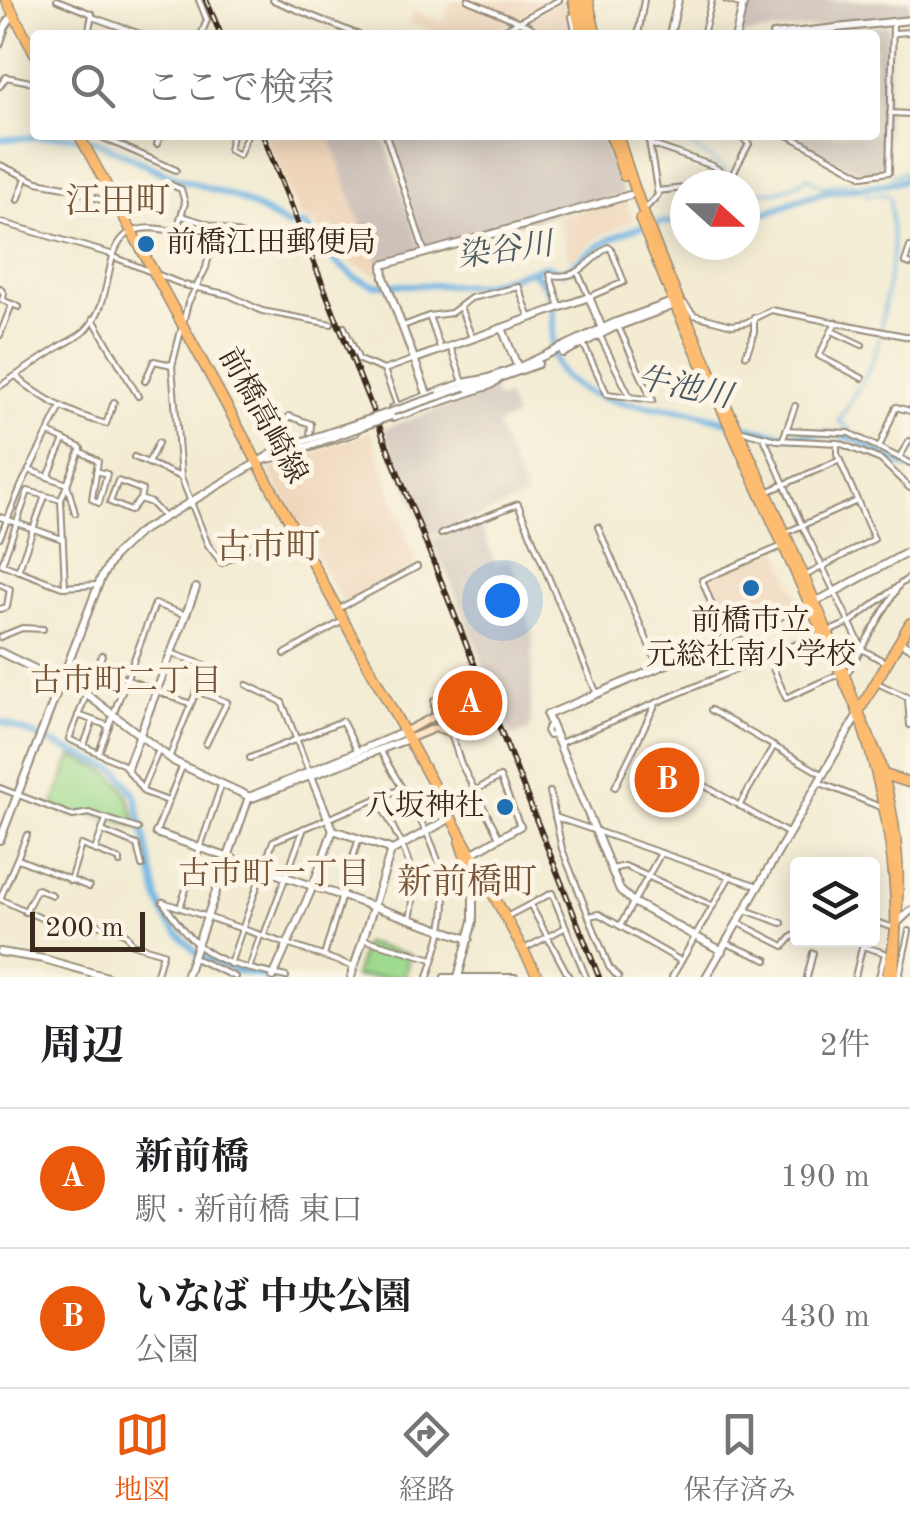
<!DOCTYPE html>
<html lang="ja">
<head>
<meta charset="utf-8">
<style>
  body { margin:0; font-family:"Old Standard TT","Noto Serif JP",serif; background:#f6f6f6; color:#202124 }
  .controls { position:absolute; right:30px; bottom:30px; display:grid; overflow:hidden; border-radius:10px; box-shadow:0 5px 25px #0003 }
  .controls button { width:90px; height:90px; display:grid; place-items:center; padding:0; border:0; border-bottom:2px solid #e0e0e0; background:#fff; color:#202124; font:50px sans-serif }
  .compass { position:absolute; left:670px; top:170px; width:90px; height:90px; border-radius:50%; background:#fff; box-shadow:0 5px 25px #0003; rotate:111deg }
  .scale { position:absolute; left:30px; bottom:25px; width:115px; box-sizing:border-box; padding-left:10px; border:5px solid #3b2a1e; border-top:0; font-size:28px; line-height:35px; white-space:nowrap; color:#3b2a1e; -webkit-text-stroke:8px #fcf5e5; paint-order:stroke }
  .you { position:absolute; left:502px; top:600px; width:35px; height:35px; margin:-25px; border:8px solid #fff; border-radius:50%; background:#1a73e8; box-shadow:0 0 0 15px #1a73e833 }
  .badge { display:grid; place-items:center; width:65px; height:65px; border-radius:50%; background:#ea580c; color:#fff; font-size:32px; font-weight:700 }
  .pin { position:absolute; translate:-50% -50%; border:5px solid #fff; box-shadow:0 2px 10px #0006 }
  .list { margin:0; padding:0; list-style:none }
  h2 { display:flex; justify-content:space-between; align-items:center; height:130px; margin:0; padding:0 40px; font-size:42px }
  h2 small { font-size:32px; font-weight:400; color:#757577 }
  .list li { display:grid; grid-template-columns:65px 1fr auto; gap:30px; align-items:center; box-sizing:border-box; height:140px; padding:0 40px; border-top:2px solid #e0e0e0 }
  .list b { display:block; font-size:38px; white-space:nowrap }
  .list p { margin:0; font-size:32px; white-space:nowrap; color:#757577 }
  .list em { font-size:32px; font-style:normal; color:#757577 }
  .icon { flex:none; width:55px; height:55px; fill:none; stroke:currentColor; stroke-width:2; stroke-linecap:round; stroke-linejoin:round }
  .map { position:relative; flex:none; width:910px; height:977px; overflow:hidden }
  .search { position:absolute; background:#fff; box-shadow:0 5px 25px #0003; left:30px; right:30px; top:30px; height:110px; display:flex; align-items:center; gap:25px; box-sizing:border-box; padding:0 35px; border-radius:10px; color:#757577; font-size:38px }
  .sheet { height:410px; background:#fff }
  nav { display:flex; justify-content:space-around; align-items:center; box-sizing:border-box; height:140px; border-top:2px solid #e0e0e0; background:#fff; font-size:28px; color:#757577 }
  nav a { display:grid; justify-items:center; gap:5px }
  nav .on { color:#ea580c }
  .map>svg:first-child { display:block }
</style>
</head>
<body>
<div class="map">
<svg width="910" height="977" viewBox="0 0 910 977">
  <rect width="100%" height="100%" fill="#fcf5e5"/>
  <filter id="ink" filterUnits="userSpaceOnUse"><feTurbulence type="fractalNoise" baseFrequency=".01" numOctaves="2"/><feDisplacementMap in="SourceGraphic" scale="20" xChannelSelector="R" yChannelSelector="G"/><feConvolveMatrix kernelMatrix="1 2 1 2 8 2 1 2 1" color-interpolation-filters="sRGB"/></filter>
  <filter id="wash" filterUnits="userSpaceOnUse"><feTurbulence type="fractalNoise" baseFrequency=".0048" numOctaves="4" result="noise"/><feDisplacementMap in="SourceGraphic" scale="40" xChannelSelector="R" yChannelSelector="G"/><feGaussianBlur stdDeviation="2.25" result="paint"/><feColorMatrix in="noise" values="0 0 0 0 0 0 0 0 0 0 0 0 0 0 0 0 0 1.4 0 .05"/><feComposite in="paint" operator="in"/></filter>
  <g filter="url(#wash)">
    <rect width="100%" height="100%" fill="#f3ecd3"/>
    <g fill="#efd6bb">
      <path d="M452,0H552L487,35H426L427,29L409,24L413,11L442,22Z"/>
      <path d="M561,0H566L573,35H545L531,25L532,16Z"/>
      <path d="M265,135H330L354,208L380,263L377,265L380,276L351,263L313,222L300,217Z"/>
      <path d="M625,199L633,220L598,237L570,261L557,217Z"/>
      <path d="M371,432L416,565L343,604L270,472L272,468Z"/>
      <path d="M779,549L799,601L726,635L704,579Z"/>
    </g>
    <g fill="#cdc2b9">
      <path d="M747,0H910V17L741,35Z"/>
      <path d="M889,25L885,170L866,174L833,160L792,135H875V35H800Z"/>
      <path d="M330,135H383L419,245L416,253L380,263L354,208Z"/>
      <path d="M388,135H601L624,194L426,252Z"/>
      <path d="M493,389L497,399L506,397L515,417L496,425L526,497L428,537L384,429Z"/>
      <path d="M479,522L496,564L510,559L523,592L521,596L533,635L530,730L512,737L450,580L430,540Z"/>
    </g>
    <g fill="#9dda8e" stroke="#6c8256" stroke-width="2.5">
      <path d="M72,756C117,775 126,777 137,827L90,812L73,815L53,806Z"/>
      <path d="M653,759L692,781L680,801L643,779Z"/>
      <path d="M364,943L409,955L405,977H354Z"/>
    </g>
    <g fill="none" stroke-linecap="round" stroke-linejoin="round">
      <g stroke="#6bb4e3" stroke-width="2.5">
        <path d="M687,135L694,147L744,184"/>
        <path d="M891,176L910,171"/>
        <path d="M745,185C763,199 792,189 807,177L824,187L850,182L860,190"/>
        <path d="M852,432L839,421L868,371L878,345L893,251L890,198L885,194L866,195"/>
        <path d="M0,904L5,905"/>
      </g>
      <g stroke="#6bb4e3" stroke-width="6">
        <path d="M0,139C32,139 67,130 98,142L168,175L238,198L287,225H304L338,264L356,278L374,285H481L546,266L564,272C600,242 636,219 685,222"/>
        <path d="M745,218C772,214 790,201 814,195C846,186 879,189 910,178"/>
        <path d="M532,272C579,306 528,353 573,384C607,407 652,404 691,412C721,418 750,431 780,434C800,437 822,430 841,435C864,441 888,458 910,468"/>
        <path d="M0,721L119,771L136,796L158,899L169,924L199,955L234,970L274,977"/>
      </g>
    </g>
  </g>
  <g filter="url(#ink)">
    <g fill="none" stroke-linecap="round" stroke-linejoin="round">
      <g stroke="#978b78" stroke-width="8">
        <g id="minor">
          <path d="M57,0L92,14L88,35"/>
          <path d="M199,0L207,20L201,35"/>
          <path d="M273,0L359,35"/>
          <path d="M468,0L529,26L541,35"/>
          <path d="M726,0L740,4"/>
          <path d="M92,17L143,35"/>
          <path d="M0,28L5,31L0,45"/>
          <path d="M895,33L910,32"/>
          <path d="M494,35L559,0"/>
          <path d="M638,35L644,0"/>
          <path d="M703,35L712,0"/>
          <path d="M0,86L6,77L35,83"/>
          <path d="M890,113L910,114"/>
          <path d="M97,135L176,170"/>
          <path d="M232,135L229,150L239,155L247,135"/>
          <path d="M386,135L425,253"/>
          <path d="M788,135L863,176L889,172L893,24"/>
          <path d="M157,144L161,135"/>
          <path d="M650,144L713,166L741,185"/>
          <path d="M0,165L37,182L65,187L107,202L109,207L117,211"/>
          <path d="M736,185L732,175L749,144L739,135"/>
          <path d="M745,188L749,191"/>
          <path d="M657,191L685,188"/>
          <path d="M18,200L26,178"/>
          <path d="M645,209L658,195L648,135"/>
          <path d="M182,216L246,236"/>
          <path d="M0,222L114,255"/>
          <path d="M215,228L206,268L188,303L172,366L181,477L208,545L222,563L288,525"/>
          <path d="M910,247L905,262L910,264"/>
          <path d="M114,257L184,285L229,295L262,311L331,324"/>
          <path d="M0,288L4,294L2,300L19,307"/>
          <path d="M684,303L694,315L732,325L745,323L771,310L910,337"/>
          <path d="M460,307L472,338"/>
          <path d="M560,307L550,275C581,280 585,263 608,247L611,249L624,282L589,297L578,273"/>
          <path d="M429,316L441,350"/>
          <path d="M93,319L138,396"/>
          <path d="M836,322L819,356L862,378"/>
          <path d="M403,326L429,316L451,313L471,298L519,287L529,316"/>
          <path d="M618,326L652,399"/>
          <path d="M344,327L359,360L384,370L415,359"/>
          <path d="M832,331L862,345"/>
          <path d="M599,334L630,397"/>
          <path d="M0,335L12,304"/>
          <path d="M584,345L607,394L653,400"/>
          <path d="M450,346L463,382"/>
          <path d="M746,355L754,334V317"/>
          <path d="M384,370L397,405"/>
          <path d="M16,376C42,400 72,414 106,424L114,402"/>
          <path d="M490,377L463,382L391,408L392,419L491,386L502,378"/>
          <path d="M145,381L154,361L172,365"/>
          <path d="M0,386C20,373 39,360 59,347C67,342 79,337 86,330C125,290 88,210 176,232L185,203L181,189L171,185"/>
          <path d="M739,430L777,440L839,443L881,460L910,488"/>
          <path d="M786,430L849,433L910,463"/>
          <path d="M49,433L81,448L61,500L65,587"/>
          <path d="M764,438L802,525L863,650L887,663"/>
          <path d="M783,439L795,406"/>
          <path d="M286,444L282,435L289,416L311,424L310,436"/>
          <path d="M879,448L896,407L910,411"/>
          <path d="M80,451L98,461L92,499L99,503L107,474L96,471"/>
          <path d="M134,457L181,477"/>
          <path d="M281,458L356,433L359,429"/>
          <path d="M899,458L909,441"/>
          <path d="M148,463L158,443"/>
          <path d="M29,470L67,484L75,513"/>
          <path d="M48,477L64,440"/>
          <path d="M767,492L840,460"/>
          <path d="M140,499L142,490L118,481L110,502L130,511L140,499L151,503L164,517"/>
          <path d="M0,517L62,539"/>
          <path d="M598,527L659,668"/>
          <path d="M785,533L857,501"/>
          <path d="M441,534L518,504L597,694"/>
          <path d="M0,537L22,484L61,407"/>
          <path d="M2,564L28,491L61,500"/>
          <path d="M4,565L62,587L96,585"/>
          <path d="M18,571L45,496"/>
          <path d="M805,576L874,539L837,454V443"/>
          <path d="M0,584L10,589L7,607L0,609"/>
          <path d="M340,608L417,567"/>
          <path d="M830,631L851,622L897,587"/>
          <path d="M0,637L22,628L43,629"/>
          <path d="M726,640L702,580L780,547"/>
          <path d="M171,653L204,665"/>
          <path d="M285,654L341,622"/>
          <path d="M102,655L69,739L124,765L144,792L168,801"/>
          <path d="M768,657L786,698L841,673"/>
          <path d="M97,668L191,704"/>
          <path d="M848,672L899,585L910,577"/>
          <path d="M877,683L909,698"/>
          <path d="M247,685L282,702L309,772"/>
          <path d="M196,691L227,702L206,744"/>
          <path d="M908,700L910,725"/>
          <path d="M711,710L822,774"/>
          <path d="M78,715L109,726"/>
          <path d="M549,724L546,731L549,736L553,735"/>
          <path d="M451,734L461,764L499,837"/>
          <path d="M560,743L823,633"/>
          <path d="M84,745L93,721"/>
          <path d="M380,750C407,800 452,856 444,916C442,937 434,957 428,977"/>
          <path d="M99,752L155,604L186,615"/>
          <path d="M169,758L203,675"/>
          <path d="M250,758L342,721L358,752"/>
          <path d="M663,762L789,834"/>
          <path d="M818,782L883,808"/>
          <path d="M615,787L656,703"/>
          <path d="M0,788L73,816L89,813L138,829"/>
          <path d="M142,789L158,752"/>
          <path d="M550,792L562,849L609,967L618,977"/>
          <path d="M377,798C399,838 422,872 410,918"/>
          <path d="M446,806L500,777L520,826"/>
          <path d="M739,806L774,746"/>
          <path d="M555,817L758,886"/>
          <path d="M102,831L137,845L142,866"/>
          <path d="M156,832L182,767"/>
          <path d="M95,850L105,822"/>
          <path d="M18,859L89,887"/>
          <path d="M612,869L625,866L713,906"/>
          <path d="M70,881L81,845L120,860V863"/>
          <path d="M0,899L45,920L90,922L120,931L127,935L132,944L163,953L156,977"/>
          <path d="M0,899L27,835"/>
          <path d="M163,902L352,966"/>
          <path d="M163,902C202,961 219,962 286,977"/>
          <path d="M181,904L221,786"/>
          <path d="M530,904L569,977"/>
          <path d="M745,910L782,923"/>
          <path d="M25,912L37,889L52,895"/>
          <path d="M589,916L599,914L681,961"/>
          <path d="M506,917L552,893L586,977"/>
          <path d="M872,921L892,927"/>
          <path d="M739,923L784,946L793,936"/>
          <path d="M620,926L661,853"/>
          <path d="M264,935L304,828"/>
          <path d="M366,940L433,959"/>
          <path d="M726,943L767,960"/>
          <path d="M862,946L885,953L879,977"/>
          <path d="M526,948L566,927"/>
          <path d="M324,956L358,841"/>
          <path d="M194,958L235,977"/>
          <path d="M230,964L273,841L401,789"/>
          <path d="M249,969L260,936"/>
          <path d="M444,977H515"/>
          <path d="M672,977L730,876"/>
          <path d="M807,977L813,953"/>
          <path d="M855,977L864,939"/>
          <path d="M899,977L909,931"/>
        </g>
      </g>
      <g stroke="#978b78" stroke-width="10">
        <g id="tertiary">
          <path d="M573,17L577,35"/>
          <path d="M4,29L13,14"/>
          <path d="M670,35L678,0"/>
          <path d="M736,35L744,0"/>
          <path d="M773,35L910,20"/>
          <path d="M502,328L518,368"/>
          <path d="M563,353L613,328L675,305"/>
          <path d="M415,359L589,297L603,331"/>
          <path d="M469,389L538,364"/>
          <path d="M427,394L384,277L383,265L630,195"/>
          <path d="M439,396L524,365L616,322L675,301"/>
          <path d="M259,461L284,455"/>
          <path d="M899,642L910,647"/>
          <path d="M0,652L86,694L175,762L252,798L408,739"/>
          <path d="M127,768L196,588"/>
          <path d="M333,830L393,850"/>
          <path d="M156,833L469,939"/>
          <path d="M0,840L101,578L114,556L138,533L280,449"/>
          <path d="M469,855L520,826"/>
          <path d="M898,922L910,911"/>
          <path d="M722,951L633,902L620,890L547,715L825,597L910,551"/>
          <path d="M0,952L44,959L107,977"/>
          <path d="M186,977L249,797L404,732"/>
          <path d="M273,977L313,886L333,830L310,774"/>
          <path d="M351,977L391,851L451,818"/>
          <path d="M458,977L473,921V881"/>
          <path d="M706,977L858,714"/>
        </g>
      </g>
      <g stroke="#978b78" stroke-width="10">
        <g id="secondary">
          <path d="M437,719L461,707"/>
          <path d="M404,732L435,716V701L458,695L468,726L466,730L454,735L435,728L408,739"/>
        </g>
      </g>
      <g stroke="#978b78" stroke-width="12">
        <g id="primary">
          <path d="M6,0L35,54"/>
          <path d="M79,135L538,977"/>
          <path d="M858,713L910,623"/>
          <path d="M883,774L910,783"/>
          <path d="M460,842L473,881"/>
        </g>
      </g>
      <g stroke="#978b78" stroke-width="12">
        <g id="trunk">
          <path d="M581,0L588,35"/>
          <path d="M588,0L596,35"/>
          <path d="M611,135L624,176"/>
          <path d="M618,135C658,273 727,402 785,533C848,676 910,814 893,977"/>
          <path d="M640,219L675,305L877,754C901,829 905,900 887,977"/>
        </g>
      </g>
      <g stroke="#978b78" stroke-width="14">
        <g id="motorway">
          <path d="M574,0L582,35"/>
          <path d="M611,135L612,138"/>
        </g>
      </g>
      <use href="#minor" stroke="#fff" stroke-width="4"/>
      <use href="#tertiary" stroke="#fff" stroke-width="6"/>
      <use href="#secondary" stroke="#ffe4c6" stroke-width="6"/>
      <use href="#primary" stroke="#febc70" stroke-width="9"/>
      <use href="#trunk" stroke="#febc70" stroke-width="9"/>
      <use href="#motorway" stroke="#febc70" stroke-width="10"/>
      <g stroke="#3b2a1e" stroke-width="6">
        <g id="rail">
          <path d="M206,0L221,35"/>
          <path d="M263,135L599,977"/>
        </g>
      </g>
      <use href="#rail" stroke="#fcf5e5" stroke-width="2.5" stroke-dasharray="8" stroke-linecap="butt"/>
      <g stroke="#978b78" stroke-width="10" stroke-linecap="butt">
        <g id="tertiary-bridge">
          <path d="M280,449L439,396"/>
          <path d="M284,455L391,416"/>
        </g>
      </g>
      <use href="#tertiary-bridge" stroke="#fff" stroke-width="6"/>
    </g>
  </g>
  <g fill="#1f6fb2" stroke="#fcf5e5" stroke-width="4">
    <circle cx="146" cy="244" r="10"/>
    <circle cx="751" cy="588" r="10"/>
    <circle cx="505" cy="807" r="10"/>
  </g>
  <g text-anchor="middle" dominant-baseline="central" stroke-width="10" stroke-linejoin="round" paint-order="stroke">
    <g font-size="30" fill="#3b2a1e" stroke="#fcf5e5" text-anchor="start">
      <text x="166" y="244">前橋江田郵便局</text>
      <text x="751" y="622" text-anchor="middle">前橋市立<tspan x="751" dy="34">元総社南小学校</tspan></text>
      <text x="485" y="807" text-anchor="end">八坂神社</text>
    </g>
    <g font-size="30" fill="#3b2a1e" stroke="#fcf5e5">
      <text transform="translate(262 416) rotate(61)">前橋高崎線</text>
    </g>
    <g font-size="32" font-style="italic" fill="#4c5a63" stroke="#fcf5e5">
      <text transform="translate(505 252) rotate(-8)">染谷川</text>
      <text transform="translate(684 389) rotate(12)">牛池川</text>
    </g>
    <g font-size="32" fill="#79573a" stroke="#fcf5e5">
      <text x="126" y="683">古市町二丁目</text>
      <text x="274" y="876">古市町一丁目</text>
    </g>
    <g font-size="35" fill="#79573a" stroke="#fcf5e5">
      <text x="118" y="202">江田町</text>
      <text x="268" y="548">古市町</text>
      <text x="467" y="883">新前橋町</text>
    </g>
  </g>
</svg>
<div class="controls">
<button><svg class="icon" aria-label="layers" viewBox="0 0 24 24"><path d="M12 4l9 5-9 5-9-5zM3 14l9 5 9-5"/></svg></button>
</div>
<svg class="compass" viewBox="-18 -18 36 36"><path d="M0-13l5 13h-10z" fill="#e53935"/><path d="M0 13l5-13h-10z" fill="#757577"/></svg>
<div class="scale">200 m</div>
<div class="you"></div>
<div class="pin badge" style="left:470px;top:703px">A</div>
<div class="pin badge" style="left:667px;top:780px">B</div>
<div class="search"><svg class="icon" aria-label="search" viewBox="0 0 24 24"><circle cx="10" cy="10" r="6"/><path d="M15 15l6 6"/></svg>ここで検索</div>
</div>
<section class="sheet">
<h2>周辺<small>2件</small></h2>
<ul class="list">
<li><span class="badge">A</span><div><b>新前橋</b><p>駅 · 新前橋 東口</p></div><em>190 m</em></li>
<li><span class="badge">B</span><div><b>いなば 中央公園</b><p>公園</p></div><em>430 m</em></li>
</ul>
</section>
<nav>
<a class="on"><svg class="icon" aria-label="map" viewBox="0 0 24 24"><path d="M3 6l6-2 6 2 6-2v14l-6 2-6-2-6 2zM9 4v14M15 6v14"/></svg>地図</a>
<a><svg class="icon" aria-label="directions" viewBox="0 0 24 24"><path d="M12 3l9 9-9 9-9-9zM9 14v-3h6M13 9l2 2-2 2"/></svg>経路</a>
<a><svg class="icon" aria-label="saved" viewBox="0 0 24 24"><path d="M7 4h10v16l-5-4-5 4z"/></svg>保存済み</a>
</nav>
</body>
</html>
